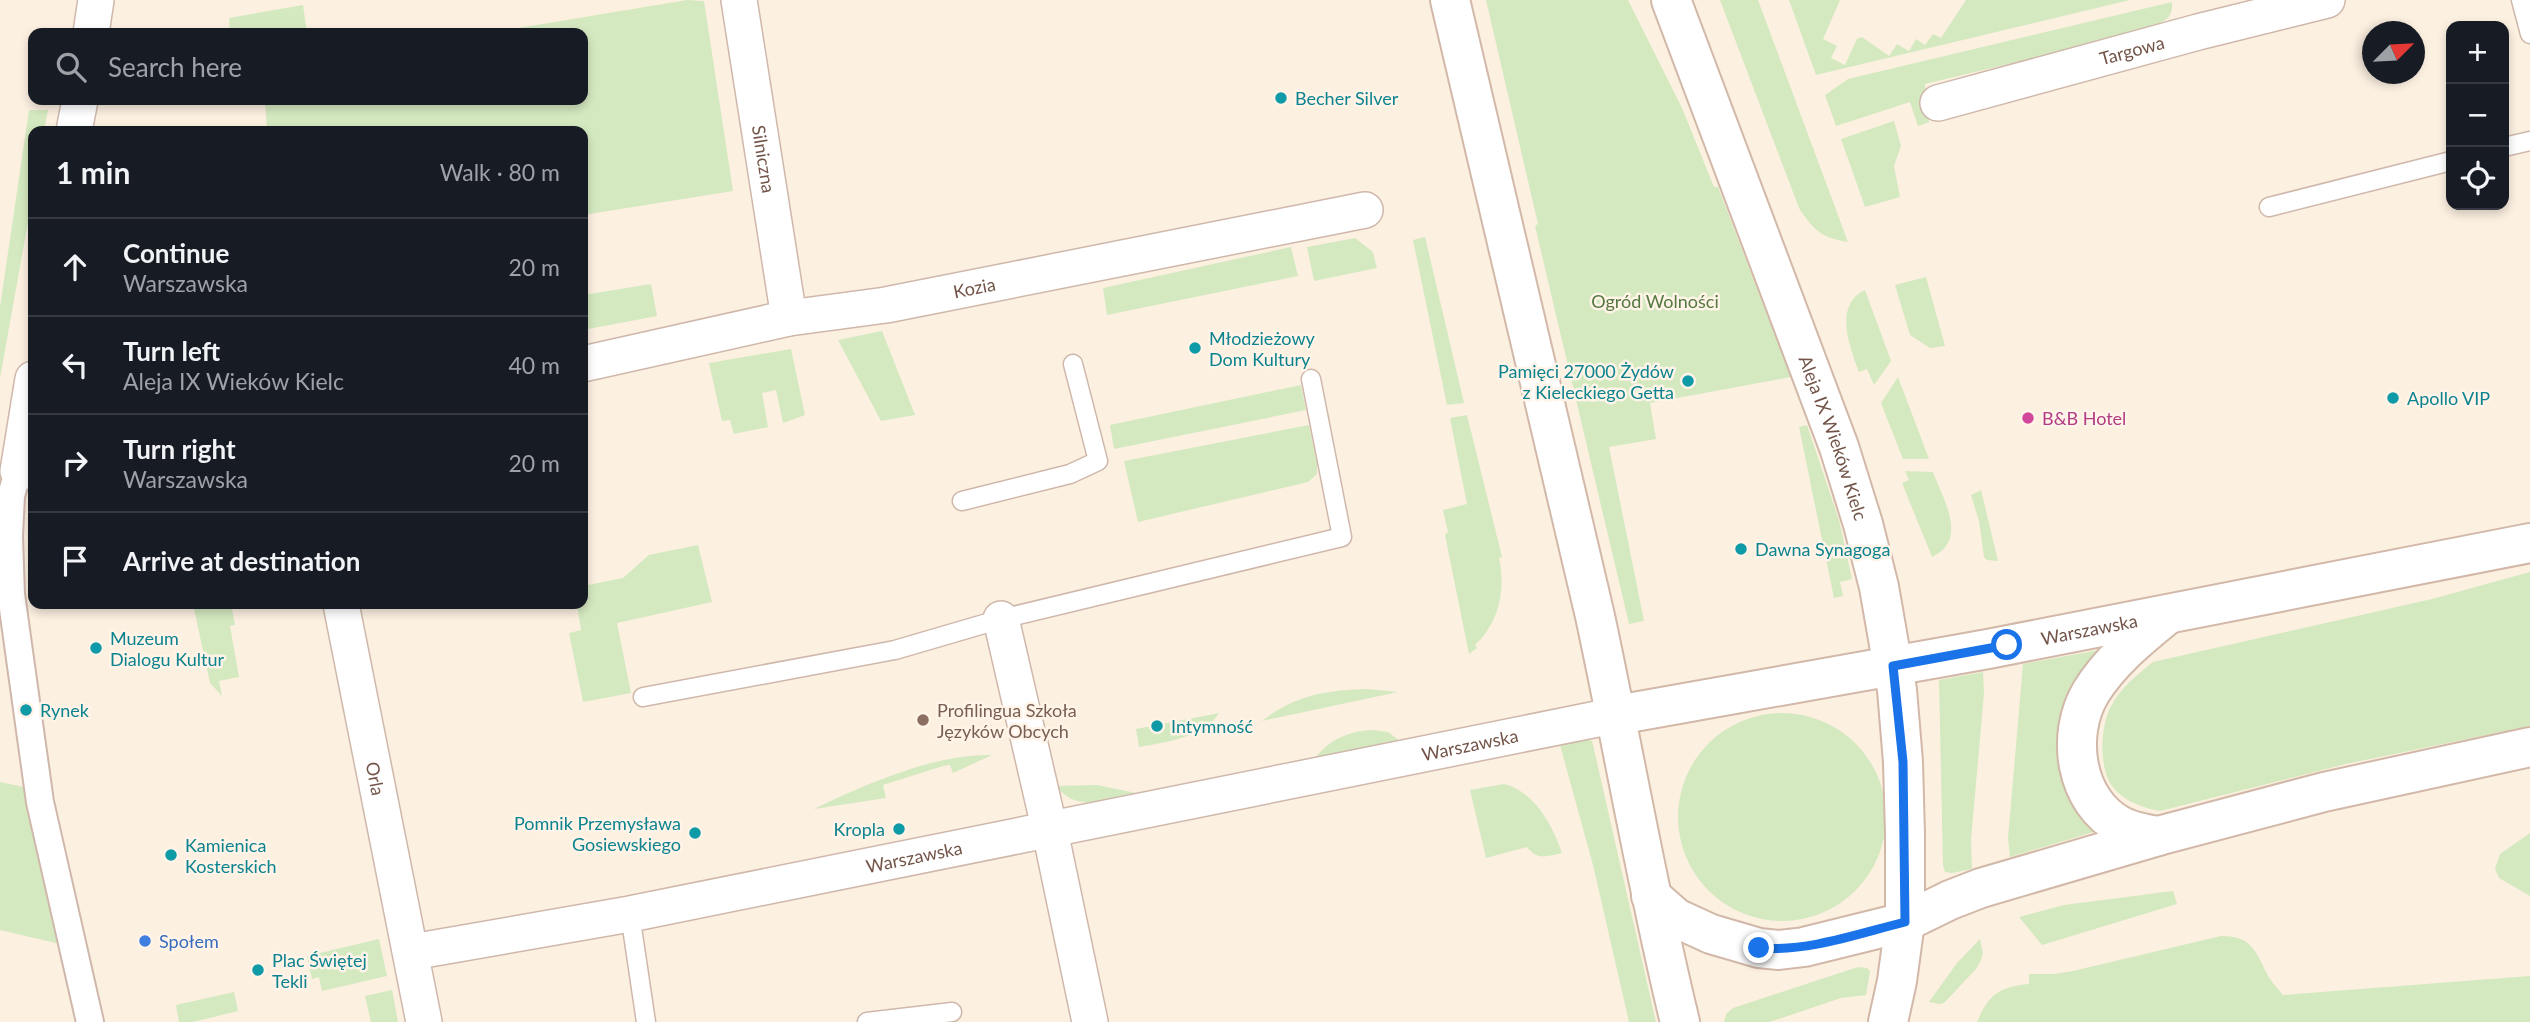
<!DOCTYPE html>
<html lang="en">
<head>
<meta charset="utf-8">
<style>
  body { margin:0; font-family:Lato,sans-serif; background:#242831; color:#f1f3f6 }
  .controls { position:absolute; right:21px; top:21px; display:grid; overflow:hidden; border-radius:14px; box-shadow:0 4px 10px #0003 }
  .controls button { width:63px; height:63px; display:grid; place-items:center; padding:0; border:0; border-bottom:2px solid #363941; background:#171b24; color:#f1f3f6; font:35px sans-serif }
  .compass { position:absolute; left:2362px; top:21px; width:63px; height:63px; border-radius:50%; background:#171b24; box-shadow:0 4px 10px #0003; rotate:66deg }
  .stop { position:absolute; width:21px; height:21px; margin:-16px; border:5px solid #1a73e8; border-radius:50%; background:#fff }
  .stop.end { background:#1a73e8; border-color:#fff; box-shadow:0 2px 7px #0008 }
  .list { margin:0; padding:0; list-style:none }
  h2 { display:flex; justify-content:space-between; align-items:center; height:91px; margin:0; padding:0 28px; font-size:30px }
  h2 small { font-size:23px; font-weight:400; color:#9ea1a6 }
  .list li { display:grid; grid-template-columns:46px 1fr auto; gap:21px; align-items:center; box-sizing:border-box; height:98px; padding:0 28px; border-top:2px solid #363941 }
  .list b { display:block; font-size:26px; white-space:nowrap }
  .list p { margin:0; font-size:23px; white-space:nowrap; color:#9ea1a6 }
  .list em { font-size:23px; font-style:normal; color:#9ea1a6 }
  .icon { flex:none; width:38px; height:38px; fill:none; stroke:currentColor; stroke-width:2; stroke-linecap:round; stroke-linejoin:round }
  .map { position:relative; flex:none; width:2530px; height:1022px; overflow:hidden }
  .search { position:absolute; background:#171b24; box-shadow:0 4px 10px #0003; left:28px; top:28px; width:560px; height:77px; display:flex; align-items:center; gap:18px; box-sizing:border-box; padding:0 24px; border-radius:14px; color:#9ea1a6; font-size:26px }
  .panel { position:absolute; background:#171b24; box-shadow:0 4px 10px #0003; left:28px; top:126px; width:560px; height:483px; border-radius:14px }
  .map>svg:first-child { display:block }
</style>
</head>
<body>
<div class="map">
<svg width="2530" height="1022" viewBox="0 0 2530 1022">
  <rect width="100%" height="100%" fill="#fcf0e1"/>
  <g fill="#d4e9c0">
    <path d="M687,0L704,1L733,191L583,215V131H267L265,100H583V33H488Z"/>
    <path d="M1486,0H1628L1682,108L1714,187H1718L1791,377L1650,403L1656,439L1609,447L1644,621L1629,624L1535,226L1538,224Z"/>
    <path d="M1720,0H1758L1848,242C1822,238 1814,231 1799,208Z"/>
    <path d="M1789,0H1840L1823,39L1837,46L1831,58L1845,65L1857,39L1862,37L1889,56L1897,44L1909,51L1916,39L1925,45L1933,34L1941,38L1966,0H2130L1816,75Z"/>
    <path d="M2172,2C2173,14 2169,20 2157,24L2033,58L1925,84L1929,122L1918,126L1910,102L1836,126L1825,95L1848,79Z"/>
    <path d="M303,5L307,33H230L229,18Z"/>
    <path d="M29,110H48L44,131H33V194L0,378V307Z"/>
    <path d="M1894,121L1901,146L1894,166L1900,197L1865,207L1841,139Z"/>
    <path d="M1425,237L1464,403L1447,405L1413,240Z"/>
    <path d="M1355,238L1373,252L1377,268L1314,281L1307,247Z"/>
    <path d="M1291,247L1298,276L1107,315L1103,288Z"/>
    <path d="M1926,277L1945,346L1930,348L1910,335L1895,285Z"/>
    <path d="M651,284L657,316L583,330V295Z"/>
    <path d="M1865,290L1891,361L1874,385L1867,369L1859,372C1850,347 1833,305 1865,290Z"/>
    <path d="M882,331L915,415L881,421L838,340Z"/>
    <path d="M791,349L805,415L783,423L776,390L762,393L768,427L734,434L730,420L722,421L709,363Z"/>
    <path d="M1898,377L1929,459H1903L1881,403Z"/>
    <path d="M1301,385L1306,410L1114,449L1110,425Z"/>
    <path d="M1467,415L1502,557L1499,558C1506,589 1499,623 1475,645L1477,648L1469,654L1445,535L1448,532L1443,510L1467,504L1450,418Z"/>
    <path d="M1309,425L1317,464V474L1308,482L1138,522L1124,461Z"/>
    <path d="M1807,425L1839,520L1852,579L1840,582L1843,596L1834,598L1799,427Z"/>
    <path d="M1905,471L1933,472C1943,499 1969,540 1932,557L1902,483L1909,480Z"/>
    <path d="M1981,490L1998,561L1987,560L1984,557L1979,521L1971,495Z"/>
    <path d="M698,545L712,602L617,623L631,693L583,702L569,633L581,630L577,604H583V586L623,578L649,555Z"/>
    <path d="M2530,572V726L2346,764L2160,811C2142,808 2118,799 2109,781C2099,761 2101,725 2111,706C2121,687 2137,675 2153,662L2432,599Z"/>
    <path d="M193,604H231L235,625L230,626L239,677L219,681L222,696L210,683Z"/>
    <path d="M2099,650L2084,676L2097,831L2010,857L2008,838L2023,664Z"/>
    <path d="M1983,672L1984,693L1971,840L1972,869L1952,873L1945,872L1943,865L1939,680Z"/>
    <path d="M1368,689L1398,692L1262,721C1295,695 1327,690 1368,689Z"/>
    <path d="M1219,713C1203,738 1165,742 1139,747L1136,729Z"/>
    <circle cx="1782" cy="817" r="104"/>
    <path d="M1373,730L1388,732L1400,741L1316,757C1330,739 1350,731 1373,730Z"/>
    <path d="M1586,739L1592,741L1593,745L1656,1022H1629L1593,865L1560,745Z"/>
    <path d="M992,755L953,773L950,765L943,766L883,785L886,798L814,809C863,785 937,753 992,755Z"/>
    <path d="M0,782L24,787L60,944L0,930Z"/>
    <path d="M1504,784C1534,791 1553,826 1562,853C1547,856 1538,861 1527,847L1486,858L1470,790Z"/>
    <path d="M1097,785L1136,793C1106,799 1078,814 1056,786Z"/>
    <path d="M2530,833V896L2499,878L2495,869L2500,854Z"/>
    <path d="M2173,891L2177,904L2042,945L2019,917L2064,905Z"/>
    <path d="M2221,936C2250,936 2255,949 2266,972C2270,980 2277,988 2283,995L2530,976V1022H1977C1989,994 1999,987 2029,984V974H2055L2073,971Z"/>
    <path d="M379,939L387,976L322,991L319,977L312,979L307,956Z"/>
    <path d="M1980,939L1983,954L1981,960L1976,969L1944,1003L1939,1004L1929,1002L1957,963Z"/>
    <path d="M1858,967L1867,968L1870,971L1866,995L1841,998L1770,1022H1724L1726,1014L1733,1008Z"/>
    <path d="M392,990L398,1022H371L365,996Z"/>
    <path d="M234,992L238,1011L193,1022H179L176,1005Z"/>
  </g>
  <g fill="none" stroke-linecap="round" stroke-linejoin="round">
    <g stroke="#cfb8ab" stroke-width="21">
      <g id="service">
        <path d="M2521,0L2530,34"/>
        <path d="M2504,147L2530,141"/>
        <path d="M2269,207L2451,161"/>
        <path d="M962,501L1070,474L1098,461L1073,364"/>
        <path d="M643,697L895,650L1001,619L1342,537L1311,379"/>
        <path d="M630,914L646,1022"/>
        <path d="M867,1022L952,1012"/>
      </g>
    </g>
    <g stroke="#cfb8ab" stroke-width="30">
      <path id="pedestrian" d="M18,471L11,496L9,536L11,594L40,802L90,1022"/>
    </g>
    <g stroke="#cfb8ab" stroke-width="38">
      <g id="minor">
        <path id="s1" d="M739,0L789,318"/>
        <path d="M91,33L96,0"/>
        <path id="s2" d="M1938,103L2198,32L2327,0"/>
        <path d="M74,131L80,100"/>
        <path id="s3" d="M583,364L789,318L886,305L1365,210"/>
        <path d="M33,379L18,471H33"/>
        <path id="s4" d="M341,604L424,1022"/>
        <path d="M1001,619L1050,831L1090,1022"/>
        <path id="s5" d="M412,952L630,914L1617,715"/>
      </g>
    </g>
    <g stroke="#d2b8a8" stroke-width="42">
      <g id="secondary">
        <path d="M1450,0L1595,616C1624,751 1647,888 1680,1022"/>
        <path id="s6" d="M1671,0L1839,447L1863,524L1879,587L1897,690L1903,762L1905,834V922L1897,981L1888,1022"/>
        <path id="s7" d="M1617,715L1988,649L2530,543"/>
        <path d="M2158,836C2145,834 2133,832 2121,826C2075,802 2065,735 2091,692C2110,661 2139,638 2167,615"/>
        <path d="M1651,896L1676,918L1711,934L1759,948L1779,950L1804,947L1905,922L1950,900L1981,888L2158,836L2324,792L2530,747"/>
      </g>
    </g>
    <use href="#service" stroke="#fff" stroke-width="18"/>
    <use href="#pedestrian" stroke="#fff" stroke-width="26"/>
    <use href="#minor" stroke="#fff" stroke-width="35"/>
    <use href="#secondary" stroke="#fff" stroke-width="38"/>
  </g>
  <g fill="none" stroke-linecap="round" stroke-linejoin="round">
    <path stroke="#1a73e8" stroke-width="9" d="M1759,948C1808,952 1857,934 1905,922L1903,762L1893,666L2007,645"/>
  </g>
  <g fill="#0f9aa8" stroke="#fff4e7" stroke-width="2.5">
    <circle cx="1281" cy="98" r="7"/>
    <circle cx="1195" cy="348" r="7"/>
    <circle cx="1688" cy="381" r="7"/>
    <circle cx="2393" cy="398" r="7"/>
    <circle cx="1741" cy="549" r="7"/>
    <circle cx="96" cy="648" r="7"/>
    <circle cx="26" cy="710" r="7"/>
    <circle cx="1157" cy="726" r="7"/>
    <circle cx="899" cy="829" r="7"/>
    <circle cx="695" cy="833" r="7"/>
    <circle cx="171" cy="855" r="7"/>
    <circle cx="258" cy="970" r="7"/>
  </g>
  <circle fill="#d1479c" stroke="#fff4e7" stroke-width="2.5" cx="2028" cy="418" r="7"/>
  <circle fill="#8d6e63" stroke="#fff4e7" stroke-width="2.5" cx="923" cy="720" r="7"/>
  <circle fill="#3f7fe0" stroke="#fff4e7" stroke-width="2.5" cx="145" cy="941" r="7"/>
  <g text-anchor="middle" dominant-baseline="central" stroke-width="5" stroke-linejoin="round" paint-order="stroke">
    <g font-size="18" fill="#735448" stroke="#fff4e7">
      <text stroke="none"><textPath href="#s2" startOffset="201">Targowa</textPath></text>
      <text stroke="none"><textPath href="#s1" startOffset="161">Silniczna</textPath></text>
      <text stroke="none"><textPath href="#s3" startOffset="399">Kozia</textPath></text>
      <text stroke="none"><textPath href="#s6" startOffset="467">Aleja IX Wieków Kielc</textPath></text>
      <text stroke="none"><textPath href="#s7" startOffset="480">Warszawska</textPath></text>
      <text stroke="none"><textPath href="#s5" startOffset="1078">Warszawska</textPath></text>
      <text stroke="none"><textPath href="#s4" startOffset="178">Orla</textPath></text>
      <text stroke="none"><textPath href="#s5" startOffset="511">Warszawska</textPath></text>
    </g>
    <g font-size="18" fill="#0d838f" stroke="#fff4e7" text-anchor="start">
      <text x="1295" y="98">Becher Silver</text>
      <text x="1209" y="338">Młodzieżowy<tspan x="1209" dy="21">Dom Kultury</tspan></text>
      <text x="1674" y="371" text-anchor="end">Pamięci 27000 Żydów<tspan x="1674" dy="21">z Kieleckiego Getta</tspan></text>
      <text x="2407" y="398">Apollo VIP</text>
      <text x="1755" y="549">Dawna Synagoga</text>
      <text x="110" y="638">Muzeum<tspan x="110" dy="21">Dialogu Kultur</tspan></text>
      <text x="40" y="710">Rynek</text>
      <text x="1171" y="726">Intymność</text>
      <text x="681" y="823" text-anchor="end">Pomnik Przemysława<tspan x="681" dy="21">Gosiewskiego</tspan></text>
      <text x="885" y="829" text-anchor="end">Kropla</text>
      <text x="185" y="845">Kamienica<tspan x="185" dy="21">Kosterskich</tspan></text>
      <text x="272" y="960">Plac Świętej<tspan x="272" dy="21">Tekli</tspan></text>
    </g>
    <g font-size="18" fill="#557841" stroke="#fff4e7">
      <text x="1655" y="301">Ogród Wolności</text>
    </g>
    <g font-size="18" fill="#b23c85" stroke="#fff4e7" text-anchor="start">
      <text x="2042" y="418">B&amp;B Hotel</text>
    </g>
    <g font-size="18" fill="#785e54" stroke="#fff4e7" text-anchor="start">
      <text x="937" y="710">Profilingua Szkoła<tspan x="937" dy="21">Języków Obcych</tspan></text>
    </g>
    <g font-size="18" fill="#366cbe" stroke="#fff4e7" text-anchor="start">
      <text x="159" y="941">Społem</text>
    </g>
  </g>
</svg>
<div class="controls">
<button>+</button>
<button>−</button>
<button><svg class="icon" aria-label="locate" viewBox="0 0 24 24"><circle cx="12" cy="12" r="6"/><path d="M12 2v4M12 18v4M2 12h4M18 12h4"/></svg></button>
</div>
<svg class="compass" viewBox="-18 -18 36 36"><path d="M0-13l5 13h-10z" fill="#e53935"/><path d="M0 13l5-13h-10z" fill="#9ea1a6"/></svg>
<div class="stop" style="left:2007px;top:645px"></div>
<div class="stop end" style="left:1759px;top:948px"></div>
<div class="search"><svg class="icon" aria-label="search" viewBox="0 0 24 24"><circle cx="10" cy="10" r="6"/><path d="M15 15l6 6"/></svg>Search here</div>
<section class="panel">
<h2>1 min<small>Walk · 80 m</small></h2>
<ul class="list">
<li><svg class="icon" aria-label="ahead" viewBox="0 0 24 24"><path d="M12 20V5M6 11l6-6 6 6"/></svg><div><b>Continue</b><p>Warszawska</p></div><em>20 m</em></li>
<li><svg class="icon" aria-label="left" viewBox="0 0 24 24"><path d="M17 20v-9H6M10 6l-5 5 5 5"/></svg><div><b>Turn left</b><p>Aleja IX Wieków Kielc</p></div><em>40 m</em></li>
<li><svg class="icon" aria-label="right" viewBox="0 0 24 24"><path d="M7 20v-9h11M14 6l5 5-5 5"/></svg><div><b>Turn right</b><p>Warszawska</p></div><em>20 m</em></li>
<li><svg class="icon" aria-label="arrive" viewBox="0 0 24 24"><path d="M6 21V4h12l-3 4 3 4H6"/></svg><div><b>Arrive at destination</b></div></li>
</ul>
</section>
</div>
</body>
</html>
